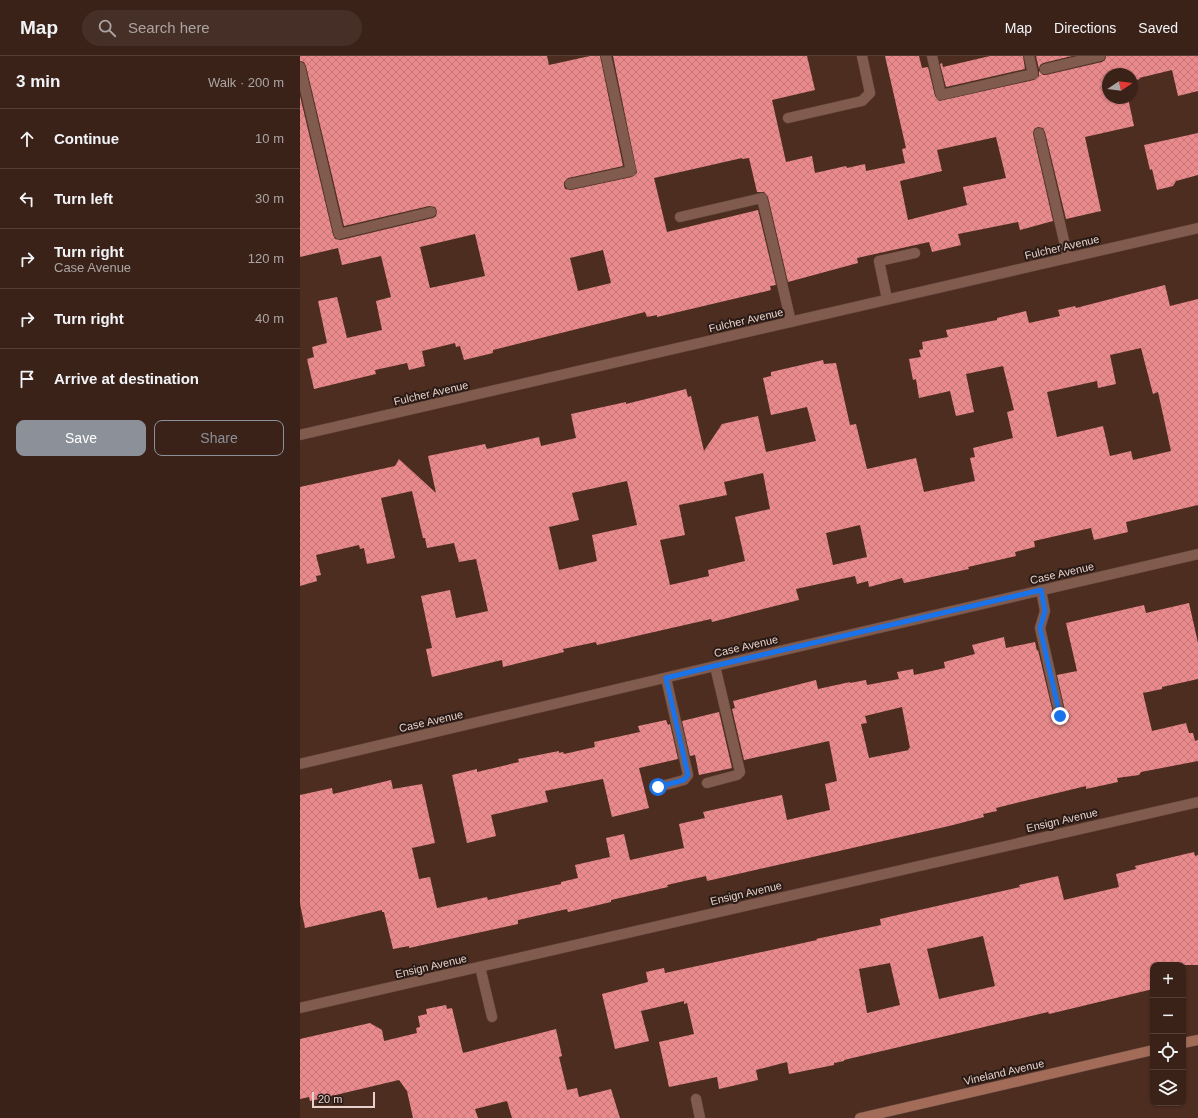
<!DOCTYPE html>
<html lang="en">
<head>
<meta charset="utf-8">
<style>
  body { margin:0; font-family:Helvetica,sans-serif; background:#452f26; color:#f1f3f6 }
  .controls { position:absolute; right:12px; bottom:12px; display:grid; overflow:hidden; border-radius:8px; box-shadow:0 1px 3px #0004 }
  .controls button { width:36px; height:36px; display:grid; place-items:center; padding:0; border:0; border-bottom:1px solid #543f38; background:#3a2219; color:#f1f3f6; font:20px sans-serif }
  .compass { position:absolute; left:802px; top:12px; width:36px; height:36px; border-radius:50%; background:#3a2219; box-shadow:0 1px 3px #0004; rotate:77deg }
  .scale { position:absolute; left:12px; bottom:10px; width:63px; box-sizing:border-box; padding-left:4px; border:2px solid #e7d1ca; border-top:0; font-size:11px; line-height:14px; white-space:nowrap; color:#e7d1ca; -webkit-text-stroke:3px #291a15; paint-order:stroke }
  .stop { position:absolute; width:12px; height:12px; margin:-9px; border:3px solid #1a73e8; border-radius:50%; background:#fff }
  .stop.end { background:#1a73e8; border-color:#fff; box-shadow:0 1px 4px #0008 }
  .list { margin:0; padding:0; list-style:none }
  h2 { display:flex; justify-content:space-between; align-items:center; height:52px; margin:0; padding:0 16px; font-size:17px }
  h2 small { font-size:13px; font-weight:400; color:#aba4a2 }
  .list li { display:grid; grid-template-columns:26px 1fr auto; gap:12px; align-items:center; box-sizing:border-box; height:60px; padding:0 16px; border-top:1px solid #543f38 }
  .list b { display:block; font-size:15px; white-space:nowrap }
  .list p { margin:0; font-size:13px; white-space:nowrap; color:#aba4a2 }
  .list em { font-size:13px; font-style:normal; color:#aba4a2 }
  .actions { display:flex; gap:8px; padding:12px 16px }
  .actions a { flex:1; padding:9px 0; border:1px solid #8c9099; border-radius:8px; text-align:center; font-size:14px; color:#8c9099 }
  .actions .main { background:#8c9099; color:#fff }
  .icon { flex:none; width:22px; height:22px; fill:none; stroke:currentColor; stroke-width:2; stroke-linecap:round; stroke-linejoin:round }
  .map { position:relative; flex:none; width:898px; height:1062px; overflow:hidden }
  header { display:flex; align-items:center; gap:24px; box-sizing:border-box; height:56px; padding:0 20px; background:#3a2219; border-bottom:1px solid #543f38 }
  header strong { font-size:19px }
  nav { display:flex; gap:22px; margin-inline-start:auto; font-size:14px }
  .search { width:280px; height:36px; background:#452f26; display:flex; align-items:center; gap:10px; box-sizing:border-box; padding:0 14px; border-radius:22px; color:#aba4a2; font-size:15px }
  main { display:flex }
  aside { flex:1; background:#3a2219 }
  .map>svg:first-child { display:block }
</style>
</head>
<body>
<header>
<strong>Map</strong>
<div class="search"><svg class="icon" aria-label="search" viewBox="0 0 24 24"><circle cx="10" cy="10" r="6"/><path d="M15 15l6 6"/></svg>Search here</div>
<nav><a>Map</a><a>Directions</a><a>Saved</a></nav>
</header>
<main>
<aside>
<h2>3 min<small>Walk · 200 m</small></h2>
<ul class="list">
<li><svg class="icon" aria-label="ahead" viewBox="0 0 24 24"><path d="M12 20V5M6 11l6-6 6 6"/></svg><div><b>Continue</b></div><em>10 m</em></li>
<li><svg class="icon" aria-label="left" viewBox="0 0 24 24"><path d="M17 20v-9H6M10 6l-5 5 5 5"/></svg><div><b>Turn left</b></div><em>30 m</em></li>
<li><svg class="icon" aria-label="right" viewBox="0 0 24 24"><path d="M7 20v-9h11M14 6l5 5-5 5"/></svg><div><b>Turn right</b><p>Case Avenue</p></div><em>120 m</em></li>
<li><svg class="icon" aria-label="right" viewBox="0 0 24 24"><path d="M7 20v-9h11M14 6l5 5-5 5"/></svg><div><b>Turn right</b></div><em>40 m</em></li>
<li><svg class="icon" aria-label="arrive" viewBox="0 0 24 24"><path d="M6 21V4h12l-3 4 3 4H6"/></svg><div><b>Arrive at destination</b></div></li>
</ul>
<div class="actions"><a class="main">Save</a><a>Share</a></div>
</aside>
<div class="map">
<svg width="898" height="1062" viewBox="0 0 898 1062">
  <defs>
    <pattern id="building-cross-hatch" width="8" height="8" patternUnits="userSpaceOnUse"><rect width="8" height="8" fill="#ea8a8c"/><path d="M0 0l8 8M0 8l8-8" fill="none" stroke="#c17778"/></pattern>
  </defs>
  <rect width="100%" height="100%" fill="#4e2d21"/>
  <g fill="url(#building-cross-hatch)" fill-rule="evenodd">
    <path d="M0,0H247L249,9L290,0H300L323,110L268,122L264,126V130L265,133L271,134L332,121L337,117L313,0H507L515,34L472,44L486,106L512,100L515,117L546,110L547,112L565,108L566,115L605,107L602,93L606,92L585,0H619L622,12L628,11L635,40L639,45L734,24L739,20V15L743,19H746L802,6L805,4L806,0H898V35L878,40L872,14L839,22L840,23L832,25V18H808V42H828L834,70L785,81L801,155L766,163L745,76L743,72L738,71L734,73L733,78L753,165L720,174L718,166L658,178L661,189L632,196L629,186L557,202L558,207L488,226L468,141L464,136H457L449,102L442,103V102L354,122L367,176L458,154L476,229L470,230L471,234L357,261V259L347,261L345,256L193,294V297L164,304L160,290L156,291L155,287L122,295L125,310L109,314L107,307L75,314L76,318L14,333L7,303L14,301L12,291L27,287L18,245L37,241L47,282L82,274L76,245L91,241L81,200L42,209L38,192L0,201V40L33,179L35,183L41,184L133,162L136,160L137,155L135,151L129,150L44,170L6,10L4,6L0,5ZM696,81L706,122L663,131L667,149L608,164L600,125L642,115L637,94ZM175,178L185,220L130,232L120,191ZM303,194L311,227L278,235L270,202Z"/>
    <path d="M690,0H723L725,13L646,31L640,8L642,7L643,11Z"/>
    <path d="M736,0H772L743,7L740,9L739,13Z"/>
    <path d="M898,77V119L876,125L873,130L857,134L852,113L850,114L844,89Z"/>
    <path d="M865,229L870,250L898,243V449L826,466L828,476L794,484L791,472L734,485L735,491L715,496L716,500L681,508L668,511L669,513L604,527L602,522L569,531L568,525L557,528L555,520L496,533L499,544L412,566L411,563L297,589L296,586L263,593L264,596L203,611L202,604L132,621L126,593L132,592L121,540L150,534L156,562L188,555L176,503L159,506L154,487L127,492L125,482H123L112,435L81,442L95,502L67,508L64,492L60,493L59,489L16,499L21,519L16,520L17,525L0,530V431L95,410L99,403L136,437L128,400L185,388L187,393L239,381L241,390L276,382L271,358L326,346V348L386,333L388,341L391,340L404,395L422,368L458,360L466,396L516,385L507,351L471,359L463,322L471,320V316L523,304L524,308L536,307L550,369L556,368L567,413L616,402L624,436L675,425L670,402L675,401L673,392L713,382L707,356L714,354L703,310L666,318L674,356L656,360L650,335L619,342L616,323L613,324L609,303L621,301L619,294L623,293L622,286L648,281L646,274L697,264V262L726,255L729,267L760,260L758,254L775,250L776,252ZM841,292L853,338L858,336L871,395L833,404L831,395L810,400L803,370L757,381L747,336L797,325L798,332L816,328L810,299ZM463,417L470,453L435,461L445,505L408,514L409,520L370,529L360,484L385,479L379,449L427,439L424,426ZM327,425L337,469L292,479L297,505L259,514L249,471L279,464L272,437ZM560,469L567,501L533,509L526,477Z"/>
    <path d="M889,547L898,587V623L862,631V633L843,637L852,675L886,667L889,677H893L895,685L898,684V705L841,716L839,719L817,722L818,726L786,733V730L696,752L697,755L683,758L684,761L649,770L407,825L406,820L367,829L368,831L311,844V846L268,856L267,853L218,864V868L109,892V890L93,893L84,856H82V854L5,872L0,848V739L32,732L33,738L91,724L93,733L122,728L135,787L112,792L119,823L130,821L137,852L187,841L188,844L261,828V826L278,822L275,809L310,801L306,782L324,778L330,804L384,792L379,768L405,762L403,756L482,739L487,764L530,754L525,728L537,725L529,685L444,704L432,653L435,652L433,645L516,624L518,633L550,626V627L566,624L567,629L599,623L597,616L613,613L614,619L645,612L644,606L675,598L672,589L704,581L706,592L735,586L737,595L738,594L754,661L756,665L761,666L765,664L766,659L757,619L777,615L766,567L844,549L846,557ZM602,651L610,692L608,693L609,694L569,702L561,668L567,667L565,660Z"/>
    <path d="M419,656L432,712L399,719L395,699L390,700L382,665Z"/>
    <path d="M366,664L368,669L370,668L378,703L339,712L349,752L312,761L303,723L245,735L248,746L191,759L196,780L167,787L152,719L177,713V716L219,706L218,703L259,695V697L263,696L264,698L295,691L294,686L340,676L338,670Z"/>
    <path d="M894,796L895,800L898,799V909H853V933L749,958L748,956L544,1004V1005L534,1007V1009L489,1018L487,1006L456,1014L458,1024L419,1033L417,1021L369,1031L359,986L394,978L387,947L384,948V945L341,955L349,985L315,993L302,938L348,926L346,916L364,912L365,917L517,884L516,883L581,869L580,863L720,831L719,829L758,820L764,844L819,831L816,818L836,813L835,810ZM683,880L695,930L639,943L627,893ZM590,907L600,949L567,957L559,913Z"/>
    <path d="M146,949L147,953L152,952L163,997L256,973L262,1000L259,1001L267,1034L277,1032L279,1041L311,1033L320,1062H212L207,1045L175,1053L178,1062H113L107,1035L99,1024L10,1045L9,1041L0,1043V983L70,967L82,974L84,985L117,977L116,972L120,971L118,960L127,958L126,953Z"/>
  </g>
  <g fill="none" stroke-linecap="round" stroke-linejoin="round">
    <g stroke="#65493f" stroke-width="11">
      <g id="service">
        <path d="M632,0L641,39L733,18L729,0"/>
        <path d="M0,11L39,178L131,156"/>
        <path d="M745,13L800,0"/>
        <path d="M488,62L562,45L570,37L562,0"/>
        <path d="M739,77L768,202"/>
        <path d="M270,128L331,115L306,0"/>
        <path d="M380,161L462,142L491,266"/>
        <path d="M587,243L579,205L615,197"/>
        <path d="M741,534L745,555L740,572L760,660"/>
        <path d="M407,727L437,719L440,716L415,610"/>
        <path d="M358,731L384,724L388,719L366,622"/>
        <path d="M180,911L192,961"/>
        <path d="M396,1043L400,1062"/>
      </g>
    </g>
    <g stroke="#65493f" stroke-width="11">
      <g id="minor">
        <path d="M0,379L898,172"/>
        <path d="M0,708L415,610L898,498"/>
        <path d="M0,952L898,746"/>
      </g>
    </g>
    <g stroke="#65493f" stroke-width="11">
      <g id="secondary">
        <path d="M883,987L898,984"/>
        <path d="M560,1062L853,994"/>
      </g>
    </g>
    <use href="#service" stroke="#805b4e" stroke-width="10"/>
    <use href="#minor" stroke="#805b4e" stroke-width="10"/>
    <use href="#secondary" stroke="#a26c59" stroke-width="10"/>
  </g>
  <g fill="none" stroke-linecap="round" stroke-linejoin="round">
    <path stroke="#1a73e8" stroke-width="5" d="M358,731L384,724L388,719L366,622L414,610L741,534L745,555L740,572L760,660"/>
  </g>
  <g text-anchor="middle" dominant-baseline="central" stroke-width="4" stroke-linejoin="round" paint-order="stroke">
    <g font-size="11" fill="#e7d1ca" stroke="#291a15">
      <text transform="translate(762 191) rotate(-13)">Fulcher Avenue</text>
      <text transform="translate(446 264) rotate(-13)">Fulcher Avenue</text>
      <text transform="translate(131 337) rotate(-13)">Fulcher Avenue</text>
      <text transform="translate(762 517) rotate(-13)">Case Avenue</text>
      <text transform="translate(446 590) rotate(-13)">Case Avenue</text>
      <text transform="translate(131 665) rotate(-13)">Case Avenue</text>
      <text transform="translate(762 764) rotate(-13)">Ensign Avenue</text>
      <text transform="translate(446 837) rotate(-13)">Ensign Avenue</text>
      <text transform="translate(131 910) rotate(-13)">Ensign Avenue</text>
      <text transform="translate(704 1016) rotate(-13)">Vineland Avenue</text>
    </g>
  </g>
</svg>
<div class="controls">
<button>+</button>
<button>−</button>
<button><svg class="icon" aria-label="locate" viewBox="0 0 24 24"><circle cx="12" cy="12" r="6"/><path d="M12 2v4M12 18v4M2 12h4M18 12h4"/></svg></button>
<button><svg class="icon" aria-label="layers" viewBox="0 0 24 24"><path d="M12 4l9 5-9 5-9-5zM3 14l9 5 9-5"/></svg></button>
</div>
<svg class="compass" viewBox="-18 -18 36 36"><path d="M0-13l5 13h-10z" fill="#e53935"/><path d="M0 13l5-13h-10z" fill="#aba4a2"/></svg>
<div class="scale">20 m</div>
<div class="stop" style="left:358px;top:731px"></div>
<div class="stop end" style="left:760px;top:660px"></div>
</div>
</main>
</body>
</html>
